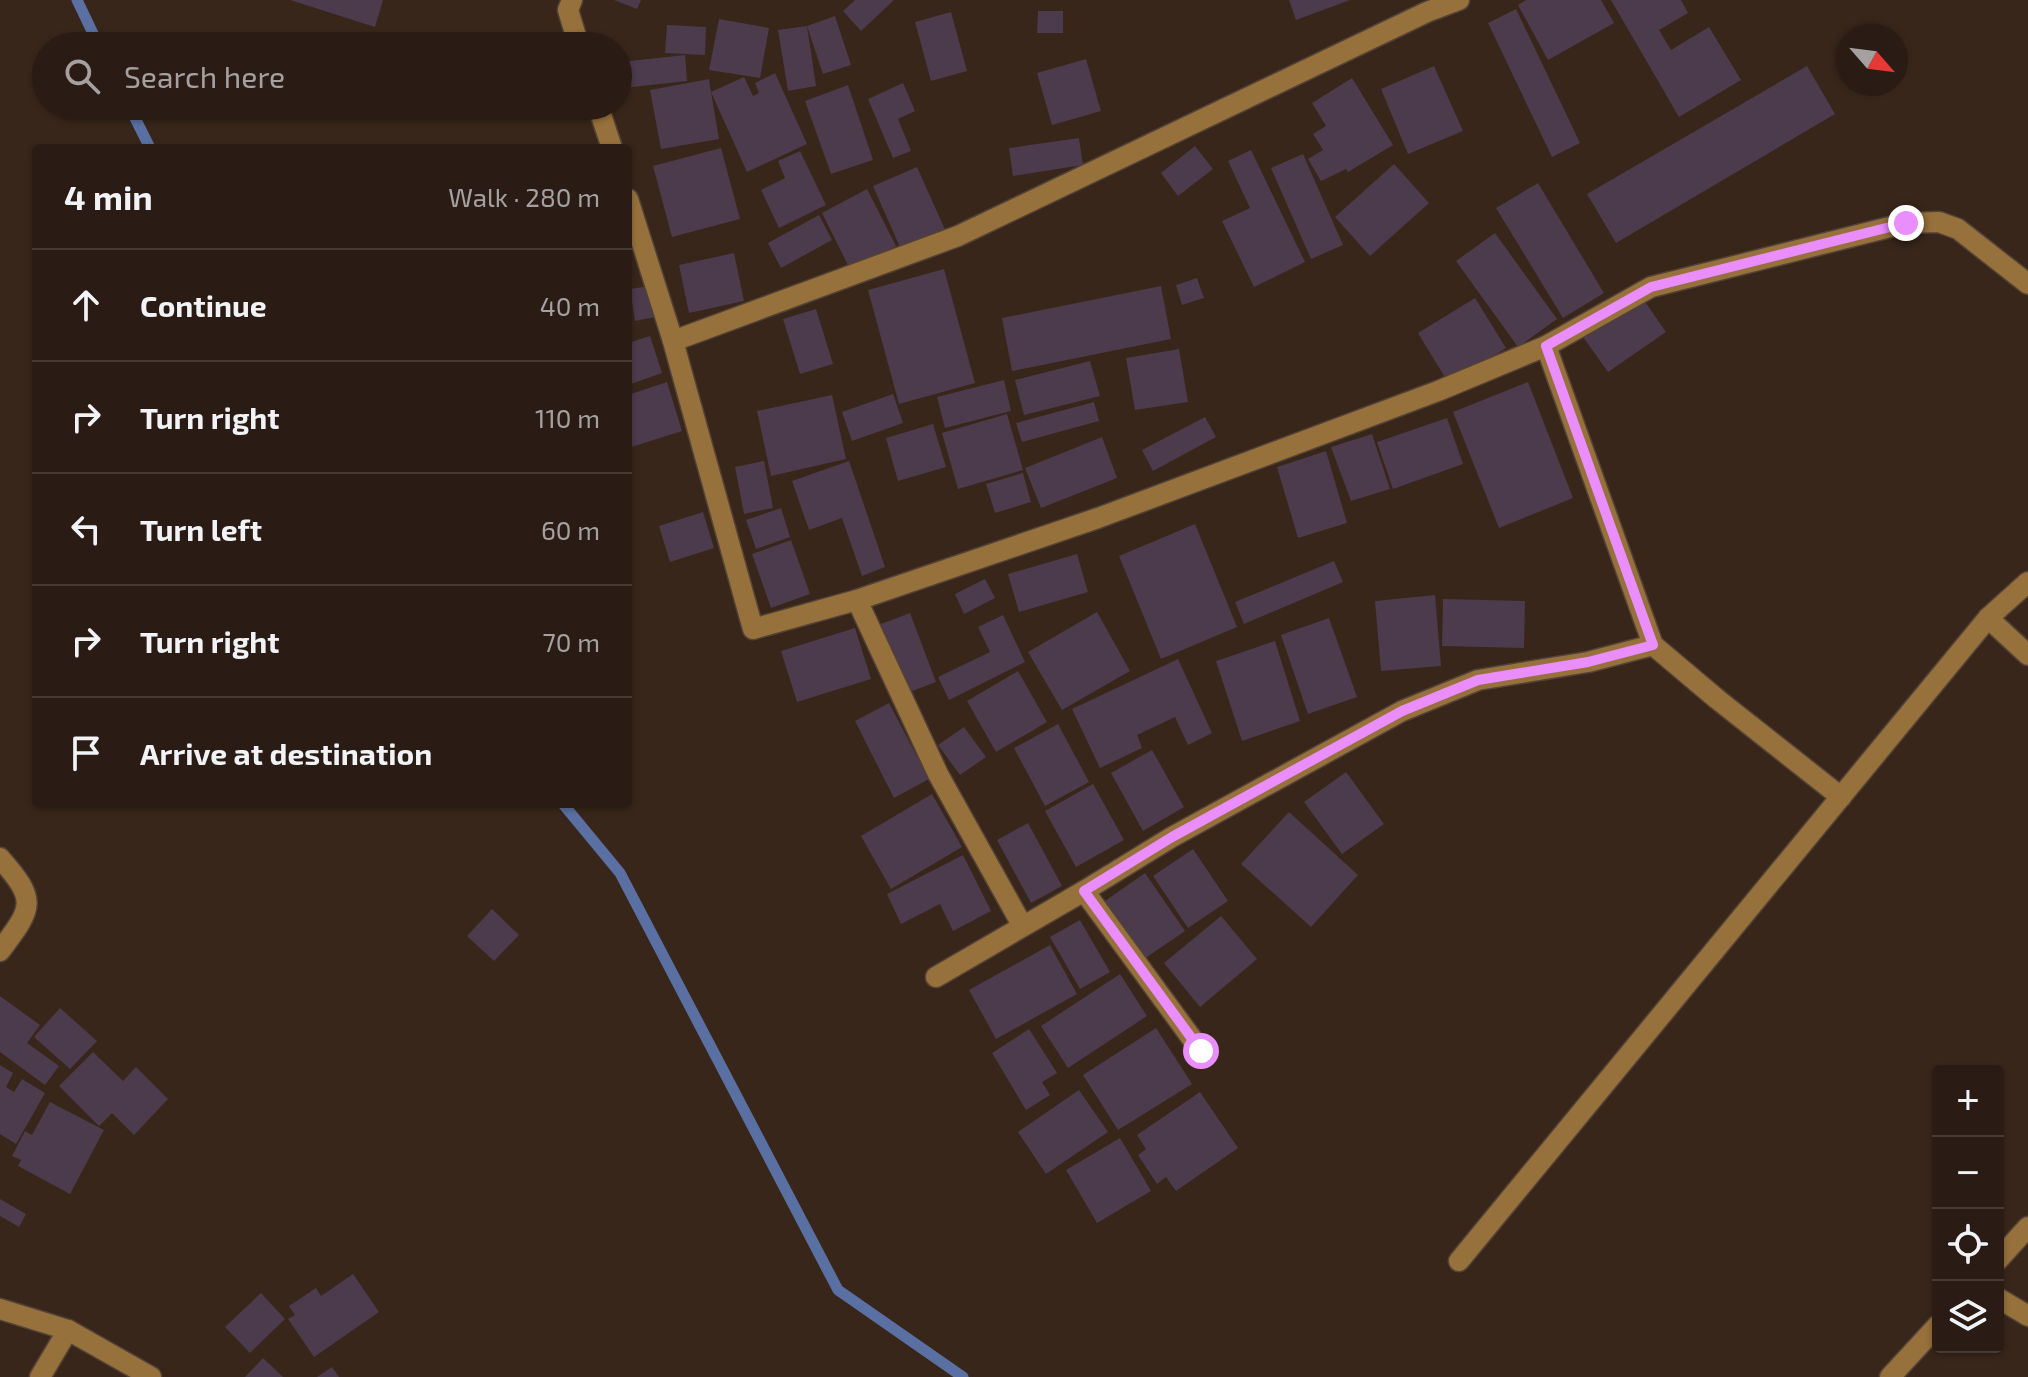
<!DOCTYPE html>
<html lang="en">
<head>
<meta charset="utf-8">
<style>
  body { margin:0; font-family:"Exo 2",sans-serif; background:#362922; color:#f1f3f6 }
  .controls { position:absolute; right:24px; bottom:24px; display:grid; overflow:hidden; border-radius:8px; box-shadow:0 2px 6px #0004 }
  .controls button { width:72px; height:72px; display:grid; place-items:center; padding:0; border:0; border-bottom:2px solid #463a34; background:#2a1c14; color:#f1f3f6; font:40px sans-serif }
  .compass { position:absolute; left:1836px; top:24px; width:72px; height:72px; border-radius:50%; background:#2a1c14; box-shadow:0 2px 6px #0004; rotate:118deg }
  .stop { position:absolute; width:24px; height:24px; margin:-18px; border:6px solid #ea8dfd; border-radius:50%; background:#fff }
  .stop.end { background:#ea8dfd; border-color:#fff; box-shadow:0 2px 8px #0008 }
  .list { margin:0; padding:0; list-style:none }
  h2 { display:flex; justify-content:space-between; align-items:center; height:104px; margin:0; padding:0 32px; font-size:34px }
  h2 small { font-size:26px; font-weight:400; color:#a5a1a0 }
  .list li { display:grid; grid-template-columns:52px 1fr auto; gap:24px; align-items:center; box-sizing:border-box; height:112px; padding:0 32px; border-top:2px solid #463a34 }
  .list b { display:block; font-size:30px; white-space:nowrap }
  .list em { font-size:26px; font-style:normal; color:#a5a1a0 }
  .icon { flex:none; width:44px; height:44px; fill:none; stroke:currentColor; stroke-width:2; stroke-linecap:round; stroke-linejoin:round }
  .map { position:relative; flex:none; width:2028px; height:1377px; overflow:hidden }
  .search { position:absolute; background:#2a1c14; box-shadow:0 2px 6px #0004; left:32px; top:32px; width:600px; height:88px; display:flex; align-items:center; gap:20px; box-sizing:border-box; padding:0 28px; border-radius:44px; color:#a5a1a0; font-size:30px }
  .panel { position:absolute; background:#2a1c14; box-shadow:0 2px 6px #0004; left:32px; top:144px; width:600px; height:664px; border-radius:8px }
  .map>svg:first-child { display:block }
</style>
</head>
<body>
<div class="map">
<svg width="2028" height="1377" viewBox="0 0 2028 1377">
  <rect width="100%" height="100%" fill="#38261a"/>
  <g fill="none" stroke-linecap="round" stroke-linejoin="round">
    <g stroke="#5b70a2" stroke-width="11">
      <path d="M77,0L99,46"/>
      <path d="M129,106L150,148"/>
      <path d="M563,804L620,873L838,1290L963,1377"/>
    </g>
  </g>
  <g fill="#4b3b4c">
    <path d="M290,0H383L375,27Z"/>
    <path d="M614,0H641L637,9Z"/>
    <path d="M855,0H894L861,31L843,11Z"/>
    <path d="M1289,0H1350L1296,20Z"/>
    <path d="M1526,0H1601L1614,23L1548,60L1518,5Z"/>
    <path d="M1611,0H1681L1688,13L1659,30L1671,50L1709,27L1741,80L1679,117Z"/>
    <path d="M1516,9L1580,143L1552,157L1488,23Z"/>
    <path d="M1038,11H1063V33H1037Z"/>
    <path d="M951,12L967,71L931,81L915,22Z"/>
    <path d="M835,16L851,65L823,74L807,26Z"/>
    <path d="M719,19L769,28L760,78L709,70Z"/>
    <path d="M667,25L706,27L705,55L665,53Z"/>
    <path d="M807,26L816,86L788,91L778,30Z"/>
    <path d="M685,55L687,81L623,88L621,62Z"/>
    <path d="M1086,59L1101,111L1052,125L1037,73Z"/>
    <path d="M1434,66L1463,131L1408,154L1381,89Z"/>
    <path d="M1807,66L1835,114L1616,243L1587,194Z"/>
    <path d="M775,73L807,144L747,172L711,92L719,139L661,149L650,90L709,79L711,92L744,77L753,96L759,93L755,83Z"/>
    <path d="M1352,78L1393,145L1348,172L1346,169L1321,181L1308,159L1323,150L1313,134L1326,126L1312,103Z"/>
    <path d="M903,83L915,111L898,119L911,151L893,158L868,99Z"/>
    <path d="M848,85L873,160L831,174L805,101Z"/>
    <path d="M1079,138L1083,165L1013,176L1009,148Z"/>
    <path d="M1195,146L1213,169L1178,196L1161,173Z"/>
    <path d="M721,148L740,219L672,237L653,166Z"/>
    <path d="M1251,150L1305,262L1254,287L1222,221L1250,208L1228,161Z"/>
    <path d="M800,151L826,205L779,228L761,190L785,178L778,161Z"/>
    <path d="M1303,154L1343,245L1311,259L1271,168Z"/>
    <path d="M1394,164L1429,203L1370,256L1335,217Z"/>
    <path d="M917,167L947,234L903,254L873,186Z"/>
    <path d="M1538,183L1604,293L1563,318L1496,208Z"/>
    <path d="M867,189L896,246L850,269L822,213Z"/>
    <path d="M819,215L832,240L781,268L768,243Z"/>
    <path d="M1495,233L1557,319L1518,347L1456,261Z"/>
    <path d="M734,253L744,301L689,313L679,265Z"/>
    <path d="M944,269L975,383L899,404L868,290Z"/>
    <path d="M1197,278L1204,298L1182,305L1176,285Z"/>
    <path d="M650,286L655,317L635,321L630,289Z"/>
    <path d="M1161,286L1171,339L1012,371L1002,318Z"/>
    <path d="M1641,296L1666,332L1608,372L1583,337Z"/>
    <path d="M1475,298L1506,348L1449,384L1418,333Z"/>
    <path d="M816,309L833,364L800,374L783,319Z"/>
    <path d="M650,336L662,373L628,385V343Z"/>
    <path d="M1179,349L1188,402L1135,410L1126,358Z"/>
    <path d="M1090,361L1100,396L1024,415L1015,380Z"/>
    <path d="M1004,380L1011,411L945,428L937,397Z"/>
    <path d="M667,382L682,431L628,448V395Z"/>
    <path d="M1528,382L1573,498L1499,528L1453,412Z"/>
    <path d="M893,394L903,423L852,441L842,412Z"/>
    <path d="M832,395L846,459L771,476L757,411Z"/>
    <path d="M1094,402L1099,421L1022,442L1016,423Z"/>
    <path d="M1007,414L1023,470L958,489L942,433Z"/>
    <path d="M1205,417L1216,437L1153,471L1142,450Z"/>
    <path d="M1447,418L1463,464L1393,489L1377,442Z"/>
    <path d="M933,424L946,467L898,481L886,438Z"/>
    <path d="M1372,434L1390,489L1351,501L1331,447Z"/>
    <path d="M1102,437L1117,478L1041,508L1025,468Z"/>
    <path d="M1326,451L1347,523L1298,538L1277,467Z"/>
    <path d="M764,461L773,508L744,514L735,467Z"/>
    <path d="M849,461L885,567L862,576L842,518L809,530L792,481Z"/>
    <path d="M1023,473L1031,502L995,513L986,484Z"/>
    <path d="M781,508L790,537L756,549L746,520Z"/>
    <path d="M703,512L714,548L670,562L659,526Z"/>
    <path d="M1195,524L1237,627L1161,659L1119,556Z"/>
    <path d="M791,540L810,594L771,608L752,554Z"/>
    <path d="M1077,554L1088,592L1019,612L1008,574Z"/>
    <path d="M1334,561L1343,582L1244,624L1235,602Z"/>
    <path d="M985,579L995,598L964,614L955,594Z"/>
    <path d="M1435,595L1441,666L1381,671L1375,601Z"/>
    <path d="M1443,599L1525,601L1524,648L1442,646Z"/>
    <path d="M1097,612L1130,671L1062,710L1028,652Z"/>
    <path d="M910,613L936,682L907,693L881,624Z"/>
    <path d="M1003,615L1025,662L949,700L938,677L990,652L978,627Z"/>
    <path d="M1329,618L1357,697L1308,714L1281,635Z"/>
    <path d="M855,628L871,679L797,702L781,651Z"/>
    <path d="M1275,641L1300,721L1242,741L1216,661Z"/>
    <path d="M1178,659L1212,733L1188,745L1175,717L1137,735L1142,748L1100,768L1072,709Z"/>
    <path d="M1018,671L1047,722L996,752L967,701Z"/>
    <path d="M889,703L929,779L894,798L855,721Z"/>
    <path d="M1058,724L1089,782L1045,806L1014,748Z"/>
    <path d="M964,727L986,757L960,775L938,745Z"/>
    <path d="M1152,750L1184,807L1143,831L1111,773Z"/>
    <path d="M1346,772L1384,824L1342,854L1304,802Z"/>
    <path d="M1093,784L1124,840L1076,867L1045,811Z"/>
    <path d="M932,794L962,847L891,889L861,836Z"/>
    <path d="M1289,812L1358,875L1311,927L1241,864Z"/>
    <path d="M1028,823L1062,886L1031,903L997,840Z"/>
    <path d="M1193,849L1228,901L1188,928L1153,876Z"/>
    <path d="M963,855L991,911L953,931L940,904L901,924L887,894Z"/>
    <path d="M1145,873L1185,931L1144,959L1105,901Z"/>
    <path d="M492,909L519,935L494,961L467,936Z"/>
    <path d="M1221,916L1257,959L1200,1007L1164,963Z"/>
    <path d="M1080,920L1110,972L1080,989L1050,937Z"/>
    <path d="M1050,945L1077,994L996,1039L969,990Z"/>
    <path d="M1120,974L1147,1016L1068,1068L1041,1026Z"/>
    <path d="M0,996L40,1025L27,1043L59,1066L45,1085L0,1052Z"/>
    <path d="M60,1008L97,1041L70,1069L34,1037Z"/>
    <path d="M1156,1028L1192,1084L1118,1130L1083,1075Z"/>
    <path d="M1029,1029L1057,1073L1042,1082L1050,1095L1026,1110L992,1053Z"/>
    <path d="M93,1052L123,1081L136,1067L168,1099L134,1135L112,1113L99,1126L59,1086Z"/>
    <path d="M0,1065L13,1073L6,1087L14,1092L22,1079L45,1093L16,1144L0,1134Z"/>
    <path d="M1079,1090L1108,1132L1046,1174L1018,1132Z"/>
    <path d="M1200,1092L1238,1148L1176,1191L1166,1177L1157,1184L1138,1155L1146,1149L1137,1135Z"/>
    <path d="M50,1102L104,1130L70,1194L18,1166L21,1160L12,1156L25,1131L32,1135Z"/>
    <path d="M1120,1138L1151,1191L1097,1223L1066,1170Z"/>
    <path d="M0,1199L26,1214L19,1227L0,1216Z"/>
    <path d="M353,1274L379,1312L314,1357L288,1319L295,1315L289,1306L316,1288L321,1296Z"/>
    <path d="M261,1293L285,1319L250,1353L225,1327Z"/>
    <path d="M263,1358L283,1377H245Z"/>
    <path d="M332,1367L339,1377H317Z"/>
  </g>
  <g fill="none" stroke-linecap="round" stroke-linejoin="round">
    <g stroke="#534237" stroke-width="23">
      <g id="minor">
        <path d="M572,0L568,10L579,46"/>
        <path d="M598,106L612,148"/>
        <path d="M628,199L673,341L753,629L857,600L1098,518L1438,391L1546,346L1651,287L1906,223L1939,222L1958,229L2028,284"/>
        <path d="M673,341L958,236L1427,12L1459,0"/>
        <path d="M1546,346L1653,645L1717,699L1841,797"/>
        <path d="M857,600L938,774L1022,925"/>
        <path d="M1988,618L2028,655"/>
        <path d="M0,858C38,901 33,907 0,951"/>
        <path d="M1084,891L1201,1051"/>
        <path d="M936,977L1084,891L1172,837L1402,711L1478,680L1588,662L1653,645"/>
        <path d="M1998,1260L2028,1227"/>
        <path d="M1459,1261L1988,618L2028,582"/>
        <path d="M1998,1298L2028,1316"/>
        <path d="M0,1309L68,1330L151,1377"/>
        <path d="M40,1377L68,1330"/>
        <path d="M1890,1377L1938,1325"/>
      </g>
    </g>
    <use href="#minor" stroke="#97713b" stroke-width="20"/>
  </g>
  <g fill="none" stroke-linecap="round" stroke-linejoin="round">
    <path stroke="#ea8dfd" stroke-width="10" d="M1201,1051L1084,891L1172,837L1402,711L1478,680L1588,662L1653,645L1546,346L1651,287L1906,223"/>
  </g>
</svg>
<div class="controls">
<button>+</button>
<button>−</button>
<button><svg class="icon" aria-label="locate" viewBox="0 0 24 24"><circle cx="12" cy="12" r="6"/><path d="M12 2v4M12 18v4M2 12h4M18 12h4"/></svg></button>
<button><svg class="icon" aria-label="layers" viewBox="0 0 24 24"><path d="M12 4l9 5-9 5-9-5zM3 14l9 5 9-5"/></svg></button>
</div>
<svg class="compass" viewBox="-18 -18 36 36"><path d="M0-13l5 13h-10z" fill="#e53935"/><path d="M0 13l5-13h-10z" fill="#a5a1a0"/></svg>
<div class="stop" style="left:1201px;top:1051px"></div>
<div class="stop end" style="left:1906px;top:223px"></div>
<div class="search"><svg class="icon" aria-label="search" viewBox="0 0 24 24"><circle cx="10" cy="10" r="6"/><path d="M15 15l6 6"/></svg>Search here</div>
<section class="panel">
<h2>4 min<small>Walk · 280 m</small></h2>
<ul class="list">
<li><svg class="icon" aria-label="ahead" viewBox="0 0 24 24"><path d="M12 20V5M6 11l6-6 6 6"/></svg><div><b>Continue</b></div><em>40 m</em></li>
<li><svg class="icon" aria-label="right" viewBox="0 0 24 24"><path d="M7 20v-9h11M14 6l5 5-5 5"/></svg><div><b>Turn right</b></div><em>110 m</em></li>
<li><svg class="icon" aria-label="left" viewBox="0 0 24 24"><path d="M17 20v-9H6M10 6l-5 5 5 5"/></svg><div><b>Turn left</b></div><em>60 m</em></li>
<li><svg class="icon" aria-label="right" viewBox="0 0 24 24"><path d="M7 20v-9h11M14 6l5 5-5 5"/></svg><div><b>Turn right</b></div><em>70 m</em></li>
<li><svg class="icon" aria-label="arrive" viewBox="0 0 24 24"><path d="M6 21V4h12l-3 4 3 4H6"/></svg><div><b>Arrive at destination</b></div></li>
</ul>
</section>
</div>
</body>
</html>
